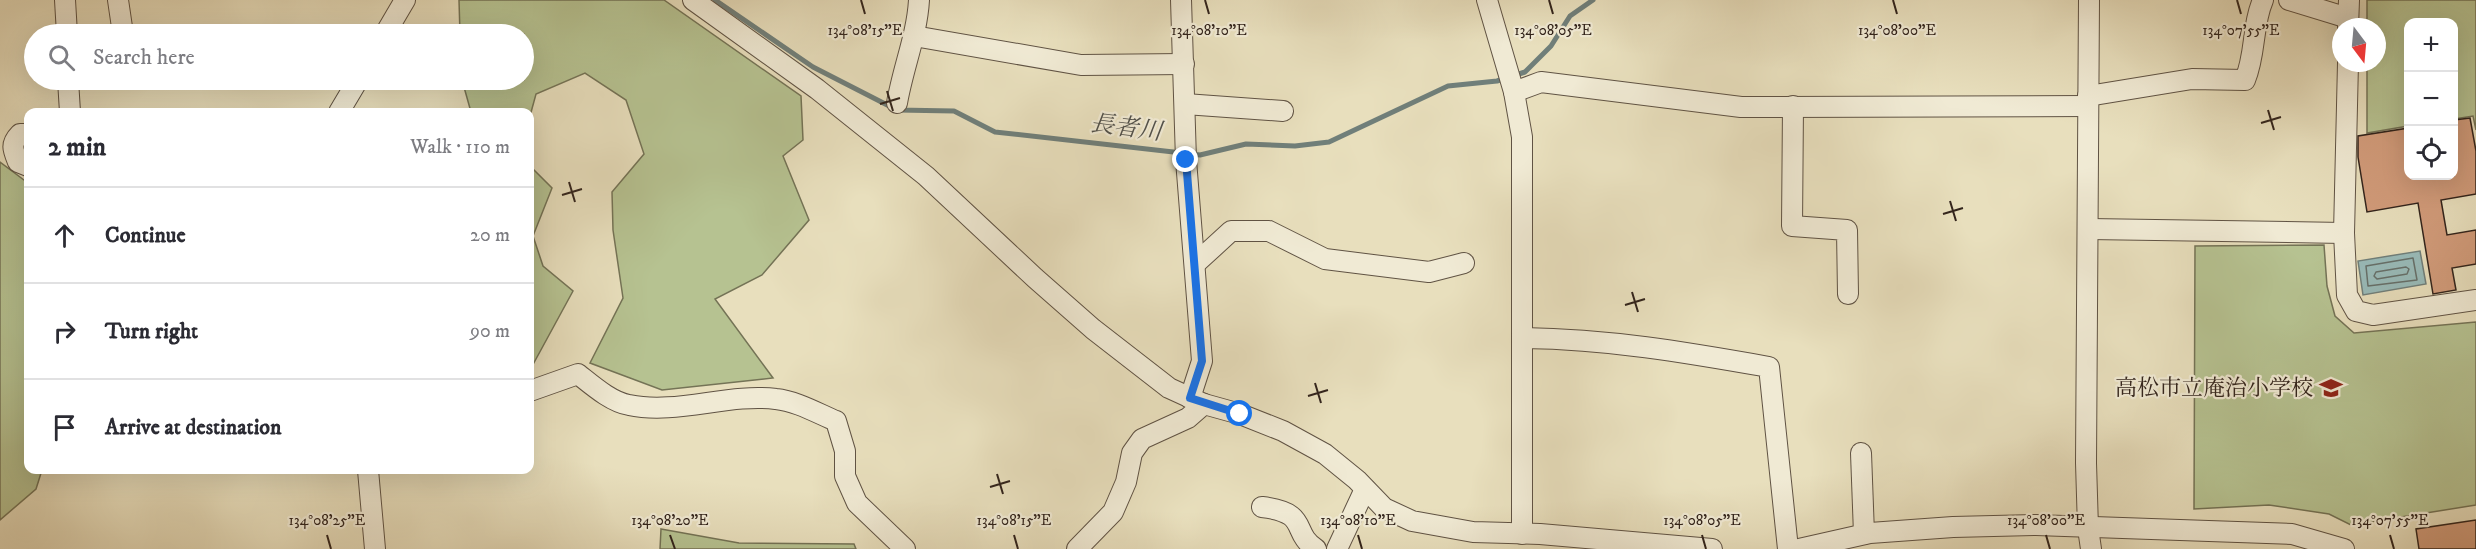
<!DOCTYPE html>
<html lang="en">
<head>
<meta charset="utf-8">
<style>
  body { margin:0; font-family:"IM FELL DW Pica","Noto Serif JP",serif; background:#f2f2f3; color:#2b2b33 }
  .controls { position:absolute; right:18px; top:18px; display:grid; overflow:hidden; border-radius:12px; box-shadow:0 6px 24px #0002 }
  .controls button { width:54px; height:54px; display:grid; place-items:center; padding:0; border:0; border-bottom:2px solid #e1e1e2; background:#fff; color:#2b2b33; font:30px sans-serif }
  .compass { position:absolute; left:2332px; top:18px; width:54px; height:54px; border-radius:50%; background:#fff; box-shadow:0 6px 24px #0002; rotate:164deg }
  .stop { position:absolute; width:18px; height:18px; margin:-14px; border:4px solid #1a73e8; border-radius:50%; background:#fff }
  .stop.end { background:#1a73e8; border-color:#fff; box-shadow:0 2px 6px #0008 }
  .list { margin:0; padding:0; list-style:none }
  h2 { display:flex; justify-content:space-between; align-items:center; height:78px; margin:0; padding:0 24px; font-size:26px }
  h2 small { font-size:20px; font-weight:400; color:#7c7c81 }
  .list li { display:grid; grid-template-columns:39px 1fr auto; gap:18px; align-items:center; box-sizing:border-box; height:96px; padding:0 24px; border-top:2px solid #e1e1e2 }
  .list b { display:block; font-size:22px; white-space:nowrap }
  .list em { font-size:20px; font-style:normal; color:#7c7c81 }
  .icon { flex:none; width:33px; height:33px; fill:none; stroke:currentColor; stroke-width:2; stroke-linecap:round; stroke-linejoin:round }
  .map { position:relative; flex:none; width:2476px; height:549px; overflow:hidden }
  .search { position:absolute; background:#fff; box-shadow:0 6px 24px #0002; left:24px; top:24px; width:510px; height:66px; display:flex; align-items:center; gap:15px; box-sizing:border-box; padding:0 21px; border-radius:33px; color:#7c7c81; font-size:22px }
  .panel { position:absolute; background:#fff; box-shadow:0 6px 24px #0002; left:24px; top:108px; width:510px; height:366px; border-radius:12px }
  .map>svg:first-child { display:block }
</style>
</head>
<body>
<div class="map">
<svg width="2476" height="549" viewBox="0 0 2476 549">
  <rect width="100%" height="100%" fill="#e8dfbd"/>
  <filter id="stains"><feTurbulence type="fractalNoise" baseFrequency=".00333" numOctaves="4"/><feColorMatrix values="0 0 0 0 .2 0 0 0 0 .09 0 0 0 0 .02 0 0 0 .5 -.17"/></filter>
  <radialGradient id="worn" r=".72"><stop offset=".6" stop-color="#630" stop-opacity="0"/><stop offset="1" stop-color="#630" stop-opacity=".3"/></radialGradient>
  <g fill="#b6c291" stroke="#747356" stroke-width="1.5">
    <path d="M459,0H664L801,96L803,140L783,156L809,220L762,275L715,299L773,378L662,390L590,363L623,298L613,230L612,192L644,154L626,100L585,73L536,94L530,116V112H471L462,80H524V34H460Z"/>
    <path d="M2367,0H2476V130L2473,116L2454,119V22H2408V126L2367,133V63H2377V27H2367Z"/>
    <path d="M0,162L28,183V470H42L36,489L0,520Z"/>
    <path d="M530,166L552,188L533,236L543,266L573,291L530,370Z"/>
    <path d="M2324,245L2327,286L2335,316L2354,333L2476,322V505L2351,525L2329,514L2269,505L2194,509L2195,246Z"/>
    <path d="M661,529L739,543L854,544L856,549H660Z"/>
  </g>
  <path fill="#99bbb9" stroke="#707f7a" stroke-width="1.5" d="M2420,251L2426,284L2363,295L2358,261Z"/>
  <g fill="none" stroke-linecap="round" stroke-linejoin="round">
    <g stroke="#66706a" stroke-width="1.5">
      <path d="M2413,258L2417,280L2368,286L2366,266Z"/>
      <path d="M2406,267L2409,269L2407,274L2377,279L2374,276L2376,272Z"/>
    </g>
    <path stroke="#707f7a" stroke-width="5" d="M715,0L813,67L897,110L954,111L995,132L1200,155L1246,144L1295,146L1329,142L1448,86L1497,81L1525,72L1551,46L1570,16L1593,0"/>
  </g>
  <g fill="#d19b7a" stroke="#32241c" stroke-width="1.5">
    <path d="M2470,118L2476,151V194L2441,200L2447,235L2476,230V264L2452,268L2456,290L2433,294L2418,203L2367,212L2358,157V136L2409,128V176H2454V120Z"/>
    <path d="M2476,520V549H2419L2416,529Z"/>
  </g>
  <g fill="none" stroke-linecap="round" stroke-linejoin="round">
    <g stroke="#605344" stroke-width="22">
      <g id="street">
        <path d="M65,0L67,34"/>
        <path d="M118,0L123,34"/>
        <path d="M693,0L817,89L926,176L1035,278L1093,329L1169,388L1204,404L1240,414L1283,431L1325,454L1357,480L1384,508L1412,521L1473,532L1540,534L1712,549"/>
        <path d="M1181,0L1186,160L1202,361L1190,398"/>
        <path d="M1487,0L1514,92L1522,137V534"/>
        <path d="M2089,0L2086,463L2088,528L2091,549"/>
        <path d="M2289,0L2348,18"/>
        <path d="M2348,27L2349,0"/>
        <path d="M385,34L405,0"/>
        <path d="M914,36L1081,65L1184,64"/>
        <path d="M2348,63L2344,233L2347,295L2356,311L2373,315L2476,300"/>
        <path d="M68,80L70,112"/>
        <path d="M1514,92L1541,82L1741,107L2088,106"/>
        <path d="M2088,96L2192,79L2245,80C2256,54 2252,25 2263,0"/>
        <path d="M897,103C903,68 917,35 919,0"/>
        <path d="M1185,104L1283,111"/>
        <path d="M1793,106L1792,226L1847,230L1848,294"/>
        <path d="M339,112L358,80"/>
        <path d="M28,134H20C10,144 13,150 18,162L28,166"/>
        <path d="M2089,229L2344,233"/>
        <path d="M1195,264L1231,231H1269L1325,259L1429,272L1464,263"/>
        <path d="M1522,338C1608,339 1684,352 1769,367L1788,549"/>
        <path d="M530,391L578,374C592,385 611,402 629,405C677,415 728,393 776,399C796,401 817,413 836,421L845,451V476L857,503L905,549"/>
        <path d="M1861,453L1864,534"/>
        <path d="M368,470L375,549"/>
        <path d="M1262,507C1311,513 1290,532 1316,549"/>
        <path d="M1077,549L1113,512L1126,482L1132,453L1142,439L1188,418L1204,404"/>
        <path d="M1337,549L1365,489"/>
        <path d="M1799,549L1870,533L1953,527L2036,525L2292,534L2344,549"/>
      </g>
    </g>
    <use href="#street" stroke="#f0ead4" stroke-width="20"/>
  </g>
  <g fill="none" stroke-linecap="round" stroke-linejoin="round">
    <path stroke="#1a73e8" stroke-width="8" d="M1186,160L1202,361L1190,398L1240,414"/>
  </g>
  <path fill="none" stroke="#32241c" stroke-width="2" d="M861,0L865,14M1205,0L1209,14M1549,0L1553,14M1893,0L1897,14M2237,0L2241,14M887,91L893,111M880,104L900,98M2268,110L2274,130M2261,123L2281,117M569,182L575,202M562,195L582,189M1950,201L1956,221M1943,214L1963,208M1632,292L1638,312M1625,305L1645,299M1315,383L1321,403M1308,396L1328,390M997,474L1003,494M990,487L1010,481M327,535L331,549M670,535L675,549M1014,535L1018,549M1358,535L1362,549M1702,535L1706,549M2046,535L2050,549M2390,535L2394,549"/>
  <defs>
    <g id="school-bare" transform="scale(1.8)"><path d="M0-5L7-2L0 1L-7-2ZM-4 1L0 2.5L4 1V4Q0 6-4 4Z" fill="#8f2418" stroke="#f0ead4" stroke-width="2.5" paint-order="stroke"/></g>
  </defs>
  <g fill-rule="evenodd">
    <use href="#school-bare" x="2331" y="388"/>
  </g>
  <g text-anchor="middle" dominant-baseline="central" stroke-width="4.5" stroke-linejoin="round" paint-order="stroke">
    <g font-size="22" fill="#32241c" stroke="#f0ead4" text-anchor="end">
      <text x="2313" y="388">高松市立庵治小学校</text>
    </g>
    <g font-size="24" font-style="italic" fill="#51514b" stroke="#f0ead4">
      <text transform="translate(1126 128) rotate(7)">長者川</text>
    </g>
  </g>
  <g font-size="15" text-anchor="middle" fill="#32241c" stroke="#f0ead4" stroke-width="4.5" stroke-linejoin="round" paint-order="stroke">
    <text x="865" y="35">134°08'15"E</text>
    <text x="1209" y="35">134°08'10"E</text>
    <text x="1553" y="35">134°08'05"E</text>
    <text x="1897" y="35">134°08'00"E</text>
    <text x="2241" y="35">134°07'55"E</text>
    <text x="327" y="525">134°08'25"E</text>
    <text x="670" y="525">134°08'20"E</text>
    <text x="1014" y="525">134°08'15"E</text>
    <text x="1358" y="525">134°08'10"E</text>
    <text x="1702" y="525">134°08'05"E</text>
    <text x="2046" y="525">134°08'00"E</text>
    <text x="2390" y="525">134°07'55"E</text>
  </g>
  <rect width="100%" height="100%" filter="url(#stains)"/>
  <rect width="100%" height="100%" fill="url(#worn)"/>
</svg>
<div class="controls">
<button>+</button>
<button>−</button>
<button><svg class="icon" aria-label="locate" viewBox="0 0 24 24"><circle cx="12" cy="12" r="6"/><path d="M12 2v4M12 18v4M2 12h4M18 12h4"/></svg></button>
</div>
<svg class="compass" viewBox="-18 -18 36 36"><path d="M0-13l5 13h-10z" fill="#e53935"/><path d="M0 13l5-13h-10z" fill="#7c7c81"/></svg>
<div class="stop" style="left:1240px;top:414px"></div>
<div class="stop end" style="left:1186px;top:160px"></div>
<div class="search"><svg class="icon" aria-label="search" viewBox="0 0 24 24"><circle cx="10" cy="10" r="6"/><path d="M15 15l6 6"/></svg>Search here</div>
<section class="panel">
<h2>2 min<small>Walk · 110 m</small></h2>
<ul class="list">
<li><svg class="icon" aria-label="ahead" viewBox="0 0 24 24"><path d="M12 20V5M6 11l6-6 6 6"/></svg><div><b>Continue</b></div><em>20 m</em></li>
<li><svg class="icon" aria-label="right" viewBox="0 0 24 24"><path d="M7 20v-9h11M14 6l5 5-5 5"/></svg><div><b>Turn right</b></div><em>90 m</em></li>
<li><svg class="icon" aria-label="arrive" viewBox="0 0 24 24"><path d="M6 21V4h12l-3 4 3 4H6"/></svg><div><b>Arrive at destination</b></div></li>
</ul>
</section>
</div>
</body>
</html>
